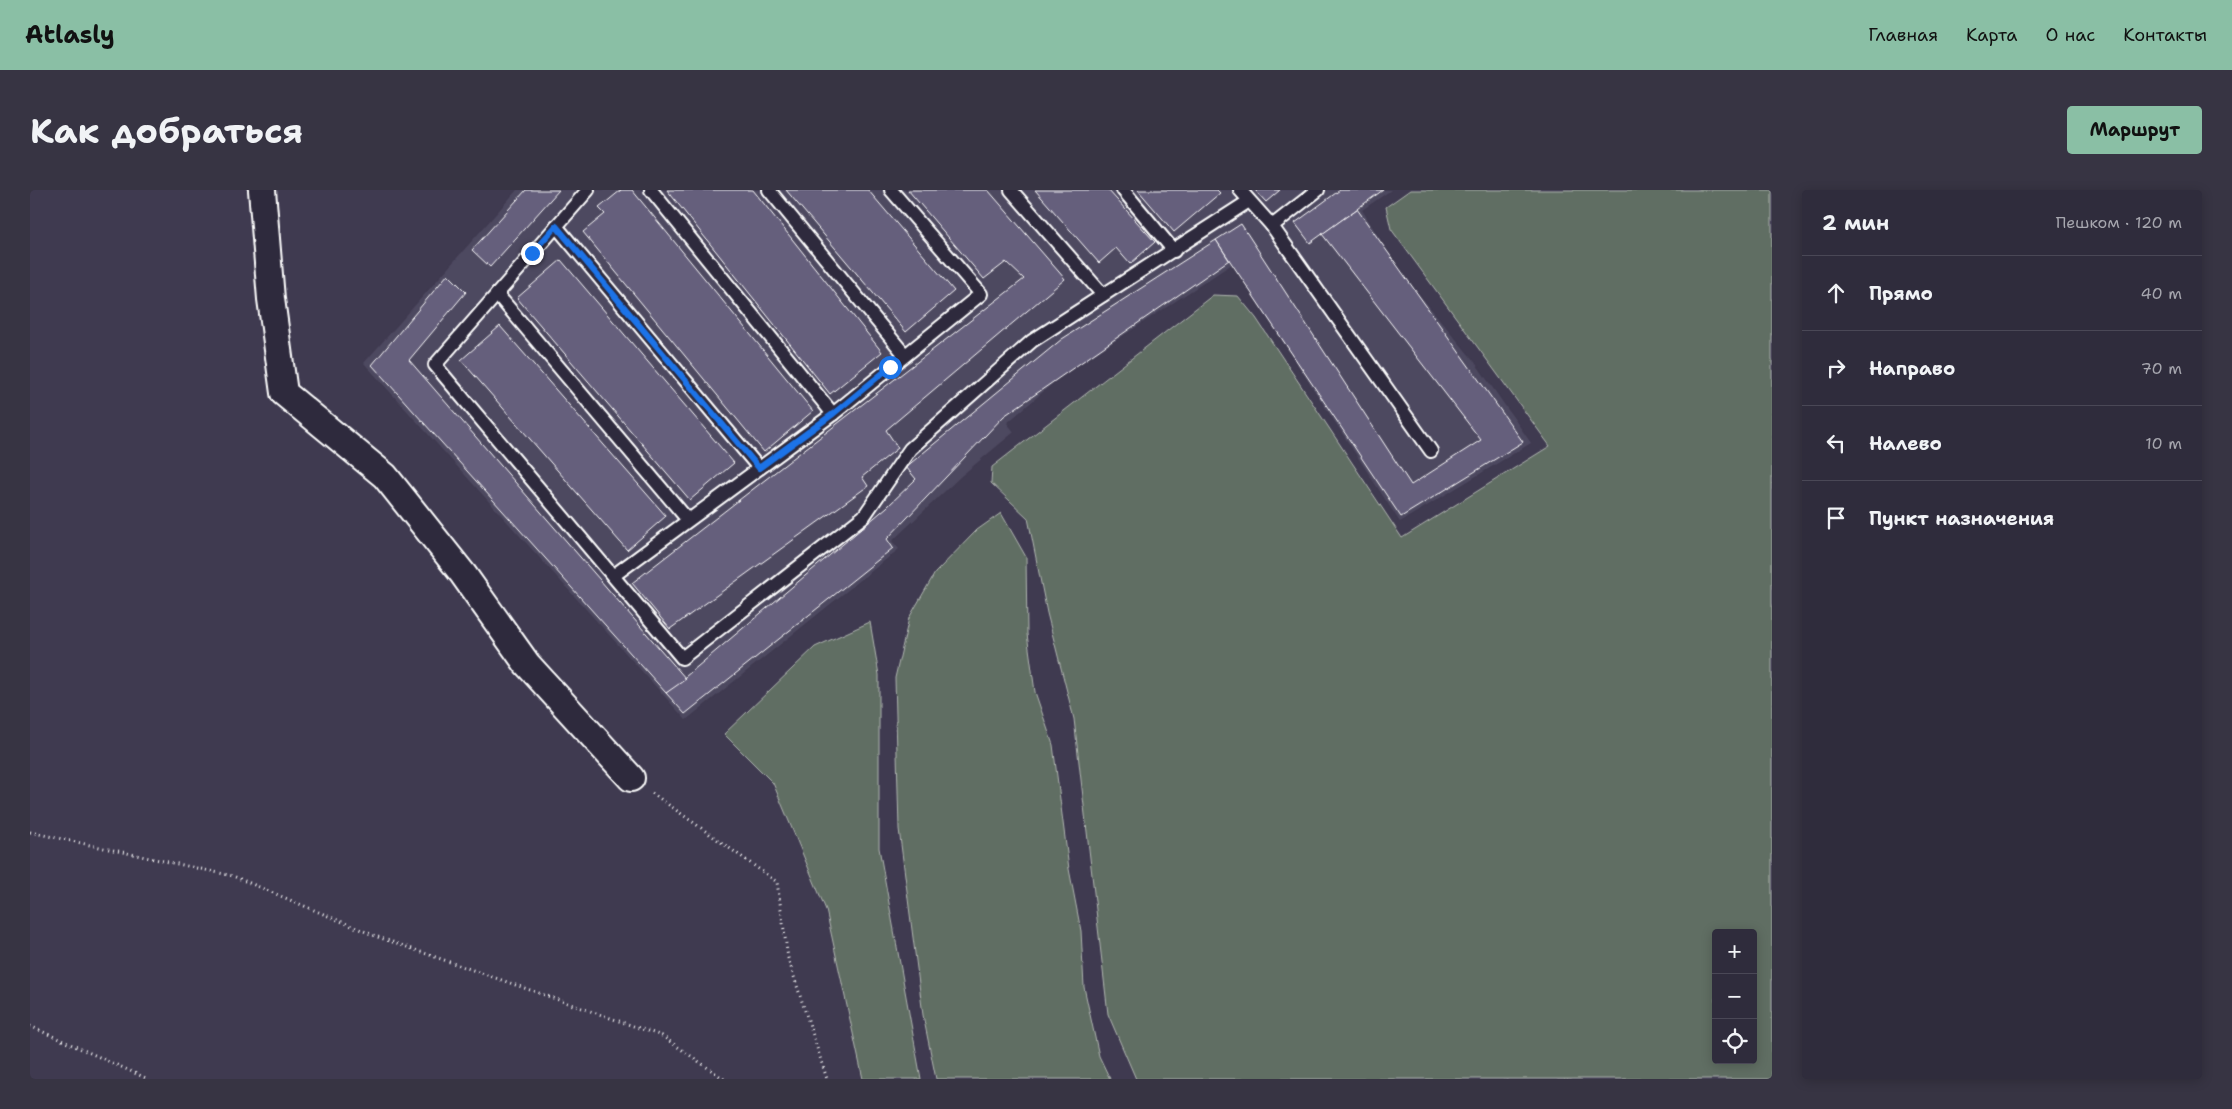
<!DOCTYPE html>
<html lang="ru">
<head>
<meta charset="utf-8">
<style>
  body { margin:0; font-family:"Shantell Sans",sans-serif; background:#373443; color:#f1f3f6 }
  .controls { position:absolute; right:15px; bottom:15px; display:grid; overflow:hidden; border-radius:5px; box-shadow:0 2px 12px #0003 }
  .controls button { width:45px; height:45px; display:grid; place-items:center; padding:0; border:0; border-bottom:1px solid #4a4856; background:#2f2c3c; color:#f1f3f6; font:25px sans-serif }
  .stop { position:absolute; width:15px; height:15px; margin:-11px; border:4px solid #1a73e8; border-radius:50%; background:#fff }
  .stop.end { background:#1a73e8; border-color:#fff; box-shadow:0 1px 5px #0008 }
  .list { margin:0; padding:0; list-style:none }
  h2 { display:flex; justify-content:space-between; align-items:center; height:65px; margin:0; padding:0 20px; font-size:21px }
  h2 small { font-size:16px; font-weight:400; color:#a7a7af }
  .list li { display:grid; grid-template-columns:32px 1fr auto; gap:15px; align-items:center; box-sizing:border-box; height:75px; padding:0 20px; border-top:1px solid #4a4856 }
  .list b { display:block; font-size:19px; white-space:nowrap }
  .list em { font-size:16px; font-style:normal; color:#a7a7af }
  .icon { flex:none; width:28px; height:28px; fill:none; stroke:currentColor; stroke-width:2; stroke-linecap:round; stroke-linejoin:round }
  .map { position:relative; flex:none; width:1742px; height:889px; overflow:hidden; border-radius:5px }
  header { display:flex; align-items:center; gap:30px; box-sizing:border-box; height:70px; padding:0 25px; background:#8abfa5; color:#111 }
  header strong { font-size:24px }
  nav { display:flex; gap:28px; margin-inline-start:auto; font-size:18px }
  .intro { display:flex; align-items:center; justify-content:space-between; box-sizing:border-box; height:120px; padding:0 30px }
  h1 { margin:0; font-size:35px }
  .button { padding:12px 22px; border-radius:5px; background:#8abfa5; color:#111; font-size:18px; font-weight:700 }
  main { display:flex; gap:30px; padding:0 30px }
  aside { flex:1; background:#2f2c3c; border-radius:5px; box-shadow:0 2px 12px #0003 }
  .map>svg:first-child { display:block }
</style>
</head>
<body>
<header>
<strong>Atlasly</strong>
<nav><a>Главная</a><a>Карта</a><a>О нас</a><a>Контакты</a></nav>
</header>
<div class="intro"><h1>Как добраться</h1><a class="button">Маршрут</a></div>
<main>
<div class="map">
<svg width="1742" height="889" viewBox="0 0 1742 889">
  <rect width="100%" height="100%" fill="#3f3a50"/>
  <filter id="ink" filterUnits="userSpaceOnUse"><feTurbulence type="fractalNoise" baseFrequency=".02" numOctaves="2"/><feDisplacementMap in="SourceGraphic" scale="10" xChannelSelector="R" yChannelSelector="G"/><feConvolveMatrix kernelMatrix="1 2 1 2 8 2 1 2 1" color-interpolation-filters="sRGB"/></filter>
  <g filter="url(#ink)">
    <path fill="#4e4960" d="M487,0H1361L1332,20L1368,79L1444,171L1501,253L1370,332L1202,74L1030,187L977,233L984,242L931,286L862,351L869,359L656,530L334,173Z"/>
    <g fill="#616e63" stroke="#b0b6b1" fill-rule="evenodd">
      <path d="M1380,0H1742V889H1106L1078,824L1044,529L1017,423L998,328L961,293L962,277L1183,105L1208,106L1226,128L1372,348L1520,256L1361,39L1356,17ZM1686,743H1723V870H1686Z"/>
      <path d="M971,323L996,367L997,444L1005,502L1023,555L1039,679L1051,741L1054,797L1069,866L1080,889H906L893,825L869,639L865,488L879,428L905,383L947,340Z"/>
      <path d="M840,432L849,485V658L891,889H833L796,720L743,593L694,544L785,457Z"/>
    </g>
    <g fill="#655e7c" stroke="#fff">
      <path d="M496,0H529L460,77L442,60Z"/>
      <path d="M591,0H602L783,221L734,262L553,42L575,24L569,18Z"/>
      <path d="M637,0H723L852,162L800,204Z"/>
      <path d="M756,0H838L924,101L876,142Z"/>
      <path d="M878,0H958L1035,89L856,240L868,258L832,287L838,296L640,439L602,393L994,89L976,72L954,89Z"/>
      <path d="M1005,0H1078L1125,52L1100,74L1086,58L1069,73Z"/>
      <path d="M1108,0H1187L1190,3L1144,42Z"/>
      <path d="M1225,0H1250L1236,12Z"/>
      <path d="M1310,0H1353L1280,53L1265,33Z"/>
      <path d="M1327,19L1493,252L1371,327L1186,50L1211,34L1381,295L1451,250L1292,44Z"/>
      <path d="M1186,50L1199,70L974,226L857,349L863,358L655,524L636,503L857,317L886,289L876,277L1032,149Z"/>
      <path d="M531,70L704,273L660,310L487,108Z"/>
      <path d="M418,84L436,102L379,170L656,489L636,503L342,175Z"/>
      <path d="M470,136L636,326L597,360L431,170Z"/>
    </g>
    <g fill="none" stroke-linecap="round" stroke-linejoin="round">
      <g stroke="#fff" stroke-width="16">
        <g id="lane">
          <path d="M558,0L405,175L652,468L834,326L880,259L1002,151L1219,11"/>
          <path d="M621,0L803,224"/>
          <path d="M739,0L875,165"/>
          <path d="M981,0L1073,105"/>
          <path d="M1093,0L1144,61"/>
          <path d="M1210,0L1242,36L1401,261"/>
          <path d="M526,36L729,278"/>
          <path d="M1242,36L1288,0"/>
          <path d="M467,104L658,330"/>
          <path d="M583,386L803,224L951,104L861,0"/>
        </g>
      </g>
      <g stroke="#fff" stroke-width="30">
        <path id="street" d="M232,0L241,109L254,203L355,286L433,384L497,474L601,588"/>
      </g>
      <g stroke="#fff" stroke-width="3" stroke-dasharray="1 4" stroke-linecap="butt">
        <path d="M622,603L747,692L758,768L797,889"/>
        <path d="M0,642L203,686L348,747L632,846L694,889"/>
        <path d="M0,836L118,889"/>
      </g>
      <use href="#lane" stroke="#2f2a3d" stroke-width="12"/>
      <use href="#street" stroke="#2f2a3d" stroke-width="26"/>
    </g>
  </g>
  <g fill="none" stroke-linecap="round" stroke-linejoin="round" filter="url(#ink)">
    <path stroke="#1a73e8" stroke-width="6" d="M502,63L526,36L729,278L803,224L860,177"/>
  </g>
</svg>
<div class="controls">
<button>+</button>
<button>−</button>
<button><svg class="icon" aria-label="locate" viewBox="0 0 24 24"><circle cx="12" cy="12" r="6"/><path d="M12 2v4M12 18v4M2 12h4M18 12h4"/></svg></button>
</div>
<div class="stop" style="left:860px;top:177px"></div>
<div class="stop end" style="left:502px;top:63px"></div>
</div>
<aside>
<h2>2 мин<small>Пешком · 120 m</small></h2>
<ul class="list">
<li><svg class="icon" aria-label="ahead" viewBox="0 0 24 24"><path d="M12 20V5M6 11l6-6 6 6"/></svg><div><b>Прямо</b></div><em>40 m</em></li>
<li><svg class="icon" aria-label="right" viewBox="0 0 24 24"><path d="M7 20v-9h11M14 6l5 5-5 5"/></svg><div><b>Направо</b></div><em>70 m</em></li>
<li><svg class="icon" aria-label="left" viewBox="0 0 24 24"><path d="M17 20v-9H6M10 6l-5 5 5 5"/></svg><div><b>Налево</b></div><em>10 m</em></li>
<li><svg class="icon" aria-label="arrive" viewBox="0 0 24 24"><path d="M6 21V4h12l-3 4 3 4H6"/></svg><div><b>Пункт назначения</b></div></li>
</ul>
</aside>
</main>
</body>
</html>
